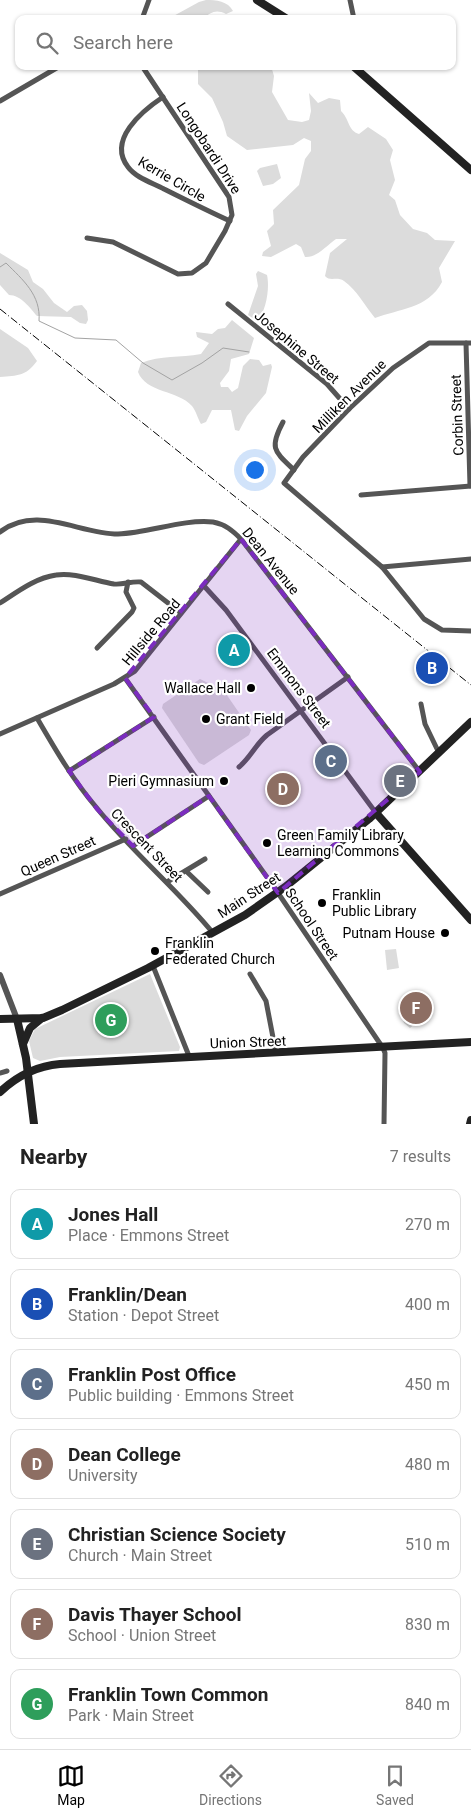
<!DOCTYPE html>
<html lang="en">
<head>
<meta charset="utf-8">
<style>
  body { margin:0; font-family:Roboto,sans-serif; background:#f2f2f2; color:#222 }
  .you { position:absolute; left:254px; top:469px; width:18px; height:18px; margin:-12px; border:4px solid #fff; border-radius:50%; background:#1a73e8; box-shadow:0 0 0 8px #1a73e833 }
  .badge { display:grid; place-items:center; width:32px; height:32px; border-radius:50%; background:#000; color:#fff; font-size:16px; font-weight:700 }
  .pin { position:absolute; translate:-50% -50%; border:2px solid #fff; box-shadow:0 1px 5px #0006 }
  .list { margin:0; padding:0; list-style:none }
  h2 { display:flex; justify-content:space-between; align-items:center; height:65px; margin:0; padding:0 20px; font-size:21px }
  h2 small { font-size:16px; font-weight:400; color:#767676 }
  .list li { display:grid; grid-template-columns:32px 1fr auto; gap:15px; align-items:center; box-sizing:border-box; height:70px; margin:0 10px 10px; padding:0 10px; border:1px solid #e0e0e0; border-radius:10px }
  .list b { display:block; font-size:19px; white-space:nowrap }
  .list p { margin:0; font-size:16px; white-space:nowrap; color:#767676 }
  .list em { font-size:16px; font-style:normal; color:#767676 }
  .icon { flex:none; width:28px; height:28px; fill:none; stroke:currentColor; stroke-width:2; stroke-linecap:round; stroke-linejoin:round }
  .map { position:relative; flex:none; width:471px; height:1124px; overflow:hidden }
  .search { position:absolute; background:#fff; box-shadow:0 1px 4px #0004; left:15px; right:15px; top:15px; height:55px; display:flex; align-items:center; gap:12px; box-sizing:border-box; padding:0 18px; border-radius:10px; color:#767676; font-size:19px }
  .sheet { height:625px; background:#fff }
  nav { display:flex; justify-content:space-around; align-items:center; box-sizing:border-box; height:70px; border-top:1px solid #e0e0e0; background:#fff; font-size:14px; color:#767676 }
  nav a { display:grid; justify-items:center; gap:2px }
  nav .on { color:#000 }
  .map>svg:first-child { display:block }
</style>
</head>
<body>
<div class="map">
<svg width="471" height="1124" viewBox="0 0 471 1124">
  <rect width="100%" height="100%" fill="#fff"/>
  <g fill="#dcdcdc">
    <path d="M206,0C216,0 228,1 233,11L226,14C216,9 211,12 203,19H168L199,2Z"/>
    <path d="M198,66H271L274,76L272,92L288,120L302,122L309,120L311,111L309,93L318,103L329,98L340,100L341,111C349,118 348,131 359,134L368,127L386,139L393,150L390,160L395,180L389,195L395,200L400,215L413,229L427,233L435,240L455,241L439,268L442,282C428,309 398,309 375,318C365,306 357,290 344,281C337,276 330,282 325,276L330,253L347,239H336C327,245 317,258 305,257L301,247L296,244L271,257L262,256L263,252L271,246L267,231L274,224L273,210L299,185L305,159L311,151V141L304,138L293,145L247,150L227,136L223,122L212,98L198,84Z"/>
    <path d="M277,164L281,178L273,184L263,186L257,171L260,168Z"/>
    <path d="M0,253L28,270L33,282L43,289L54,303L67,312L74,306L82,305L87,311L88,320L86,324L80,323L71,317L37,316C30,308 21,295 9,295L0,285Z"/>
    <path d="M258,271L267,275C270,288 266,312 257,321L248,315L258,286L256,274Z"/>
    <path d="M232,320L254,338L249,354L231,359L229,371L220,383L221,387H228L232,392L238,388L243,366L250,359L259,360L263,366L271,364L272,367L266,393L247,416L239,431L235,430L231,410H212L206,422L201,424C198,419 196,411 192,406C178,390 146,393 138,372L141,363C161,355 180,358 201,354L209,343L197,337L196,332L212,334L218,329L225,328Z"/>
    <path d="M0,329L28,348L37,361C25,377 18,375 0,377Z"/>
    <path d="M200,679L224,691L251,730L249,735L204,765L199,763L162,708L163,704Z"/>
    <path d="M396,949L399,968L387,970L385,950Z"/>
    <path d="M150,974L180,1047L179,1051L60,1057L40,1061L33,1058L29,1041L35,1029Z"/>
    <path d="M413,1006L419,1014L425,1017L424,1021H418L410,1028L404,1023L402,1017L406,1009Z"/>
  </g>
  <g fill="none" stroke-linecap="round" stroke-linejoin="round">
    <path stroke="#a3a3a3" stroke-width="1" d="M0,267L6,263C23,280 41,295 39,321L75,338L116,340L143,363L172,380L202,363L223,348L249,352"/>
    <g stroke="#555" stroke-width="5">
      <path d="M350,0L354,19"/>
      <path d="M142,19L149,0"/>
      <path d="M163,97C142,111 107,140 128,167C136,178 153,183 164,189C186,200 208,211 230,221"/>
      <path d="M0,101L60,66"/>
      <path d="M87,238L113,242L178,274L192,273L206,263L225,231L232,215L229,197L142,66"/>
      <path d="M228,304L327,384L349,409"/>
      <path d="M466,343L470,486"/>
      <path d="M471,343H429L393,368L349,409L303,457L284,483L382,567L471,559"/>
      <path d="M283,422C269,448 274,451 294,470"/>
      <path d="M361,495L471,486"/>
      <path d="M0,532C36,504 79,534 118,534C150,533 181,519 213,522C225,524 233,531 241,539L420,772"/>
      <path d="M382,567L424,619L442,630L471,631"/>
      <path d="M204,586L226,610L376,813"/>
      <path d="M0,603C17,592 35,578 56,575C74,572 96,581 114,584C123,585 131,581 141,582L181,613"/>
      <path d="M97,648L132,612L134,608L126,592L128,582"/>
      <path d="M125,678L274,887L383,1048L385,1053L384,1124"/>
      <path d="M421,704L425,724L439,753"/>
      <path d="M37,718C55,749 73,780 96,807C132,852 177,889 213,933"/>
      <path d="M0,734L114,684L135,671L241,539"/>
      <path d="M239,767C251,757 255,745 267,735L348,677"/>
      <path d="M69,771L154,717"/>
      <path d="M133,846L209,796"/>
      <path d="M186,871L208,892"/>
      <path d="M167,882L205,859"/>
      <path d="M0,894L126,839"/>
      <path d="M153,966L189,1056"/>
      <path d="M250,974L266,1001L276,1053"/>
      <path d="M0,1073L7,1071"/>
    </g>
    <path stroke="#555" stroke-width="6" d="M0,975L17,1019"/>
    <g stroke="#222" stroke-width="8">
      <path d="M257,0L287,19"/>
      <path d="M353,66L471,170"/>
      <path d="M376,813L471,920"/>
      <path d="M0,1019L43,1018L62,1010L148,968L245,915L285,887L369,819L471,722"/>
      <path d="M17,1019L26,1058L34,1124"/>
      <path d="M23,1044L30,1028L42,1018"/>
      <path d="M0,1092C17,1076 36,1066 60,1064L471,1042"/>
      <path d="M470,1124L471,1120"/>
    </g>
    <path stroke="#000" stroke-width="1" stroke-dasharray="8 2.5 1 2.5" stroke-linecap="butt" d="M0,309L471,685"/>
  </g>
  <path fill="#7b2cbf" fill-opacity="0.2" stroke="#7b2cbf" stroke-width="4" stroke-dasharray="10 6" stroke-linejoin="round" d="M241,539L420,772L278,893L209,796L133,846L97,809L69,771L154,717L125,678Z"/>
  <g fill="#000" stroke="#fff" stroke-width="2">
    <circle cx="251" cy="688" r="5"/>
    <circle cx="206" cy="719" r="5"/>
    <circle cx="224" cy="781" r="5"/>
    <circle cx="267" cy="843" r="5"/>
    <circle cx="322" cy="903" r="5"/>
    <circle cx="445" cy="933" r="5"/>
    <circle cx="155" cy="951" r="5"/>
  </g>
  <g text-anchor="middle" dominant-baseline="central" stroke-width="4.5" stroke-linejoin="round" paint-order="stroke">
    <g font-size="14" fill="#000" stroke="#fff">
      <text transform="translate(209 148) rotate(57)">Longobardi Drive</text>
      <text transform="translate(172 179) rotate(30)">Kerrie Circle</text>
      <text transform="translate(297 347) rotate(40)">Josephine Street</text>
      <text transform="translate(349 396) rotate(-45)">Milliken Avenue</text>
      <text transform="translate(457 415) rotate(-92)">Corbin Street</text>
      <text transform="translate(271 561) rotate(51)">Dean Avenue</text>
      <text transform="translate(151 632) rotate(-50)">Hillside Road</text>
      <text transform="translate(299 688) rotate(53)">Emmons Street</text>
      <text transform="translate(147 845) rotate(46)">Crescent Street</text>
      <text transform="translate(58 856) rotate(-24)">Queen Street</text>
      <text transform="translate(249 895) rotate(-33)">Main Street</text>
      <text transform="translate(312 924) rotate(56)">School Street</text>
      <text transform="translate(248 1042) rotate(-2)">Union Street</text>
    </g>
    <g font-size="14" fill="#000" stroke="#fff" text-anchor="start">
      <text x="241" y="688" text-anchor="end">Wallace Hall</text>
      <text x="216" y="719">Grant Field</text>
      <text x="214" y="781" text-anchor="end">Pieri Gymnasium</text>
      <text x="277" y="835">Green Family Library<tspan x="277" dy="16">Learning Commons</tspan></text>
      <text x="332" y="895">Franklin<tspan x="332" dy="16">Public Library</tspan></text>
      <text x="435" y="933" text-anchor="end">Putnam House</text>
      <text x="165" y="943">Franklin<tspan x="165" dy="16">Federated Church</tspan></text>
    </g>
  </g>
</svg>
<div class="you"></div>
<div class="pin badge" style="left:234px;top:650px;background:#0f9aa8">A</div>
<div class="pin badge" style="left:432px;top:668px;background:#1a4fb4">B</div>
<div class="pin badge" style="left:331px;top:761px;background:#5c6f8a">C</div>
<div class="pin badge" style="left:283px;top:789px;background:#8d6e63">D</div>
<div class="pin badge" style="left:400px;top:781px;background:#6b7280">E</div>
<div class="pin badge" style="left:416px;top:1008px;background:#8d6e63">F</div>
<div class="pin badge" style="left:111px;top:1020px;background:#2e9e5b">G</div>
<div class="search"><svg class="icon" aria-label="search" viewBox="0 0 24 24"><circle cx="10" cy="10" r="6"/><path d="M15 15l6 6"/></svg>Search here</div>
</div>
<section class="sheet">
<h2>Nearby<small>7 results</small></h2>
<ul class="list">
<li><span class="badge" style="background:#0f9aa8">A</span><div><b>Jones Hall</b><p>Place · Emmons Street</p></div><em>270 m</em></li>
<li><span class="badge" style="background:#1a4fb4">B</span><div><b>Franklin/Dean</b><p>Station · Depot Street</p></div><em>400 m</em></li>
<li><span class="badge" style="background:#5c6f8a">C</span><div><b>Franklin Post Office</b><p>Public building · Emmons Street</p></div><em>450 m</em></li>
<li><span class="badge" style="background:#8d6e63">D</span><div><b>Dean College</b><p>University</p></div><em>480 m</em></li>
<li><span class="badge" style="background:#6b7280">E</span><div><b>Christian Science Society</b><p>Church · Main Street</p></div><em>510 m</em></li>
<li><span class="badge" style="background:#8d6e63">F</span><div><b>Davis Thayer School</b><p>School · Union Street</p></div><em>830 m</em></li>
<li><span class="badge" style="background:#2e9e5b">G</span><div><b>Franklin Town Common</b><p>Park · Main Street</p></div><em>840 m</em></li>
</ul>
</section>
<nav>
<a class="on"><svg class="icon" aria-label="map" viewBox="0 0 24 24"><path d="M3 6l6-2 6 2 6-2v14l-6 2-6-2-6 2zM9 4v14M15 6v14"/></svg>Map</a>
<a><svg class="icon" aria-label="directions" viewBox="0 0 24 24"><path d="M12 3l9 9-9 9-9-9zM9 14v-3h6M13 9l2 2-2 2"/></svg>Directions</a>
<a><svg class="icon" aria-label="saved" viewBox="0 0 24 24"><path d="M7 4h10v16l-5-4-5 4z"/></svg>Saved</a>
</nav>
</body>
</html>
